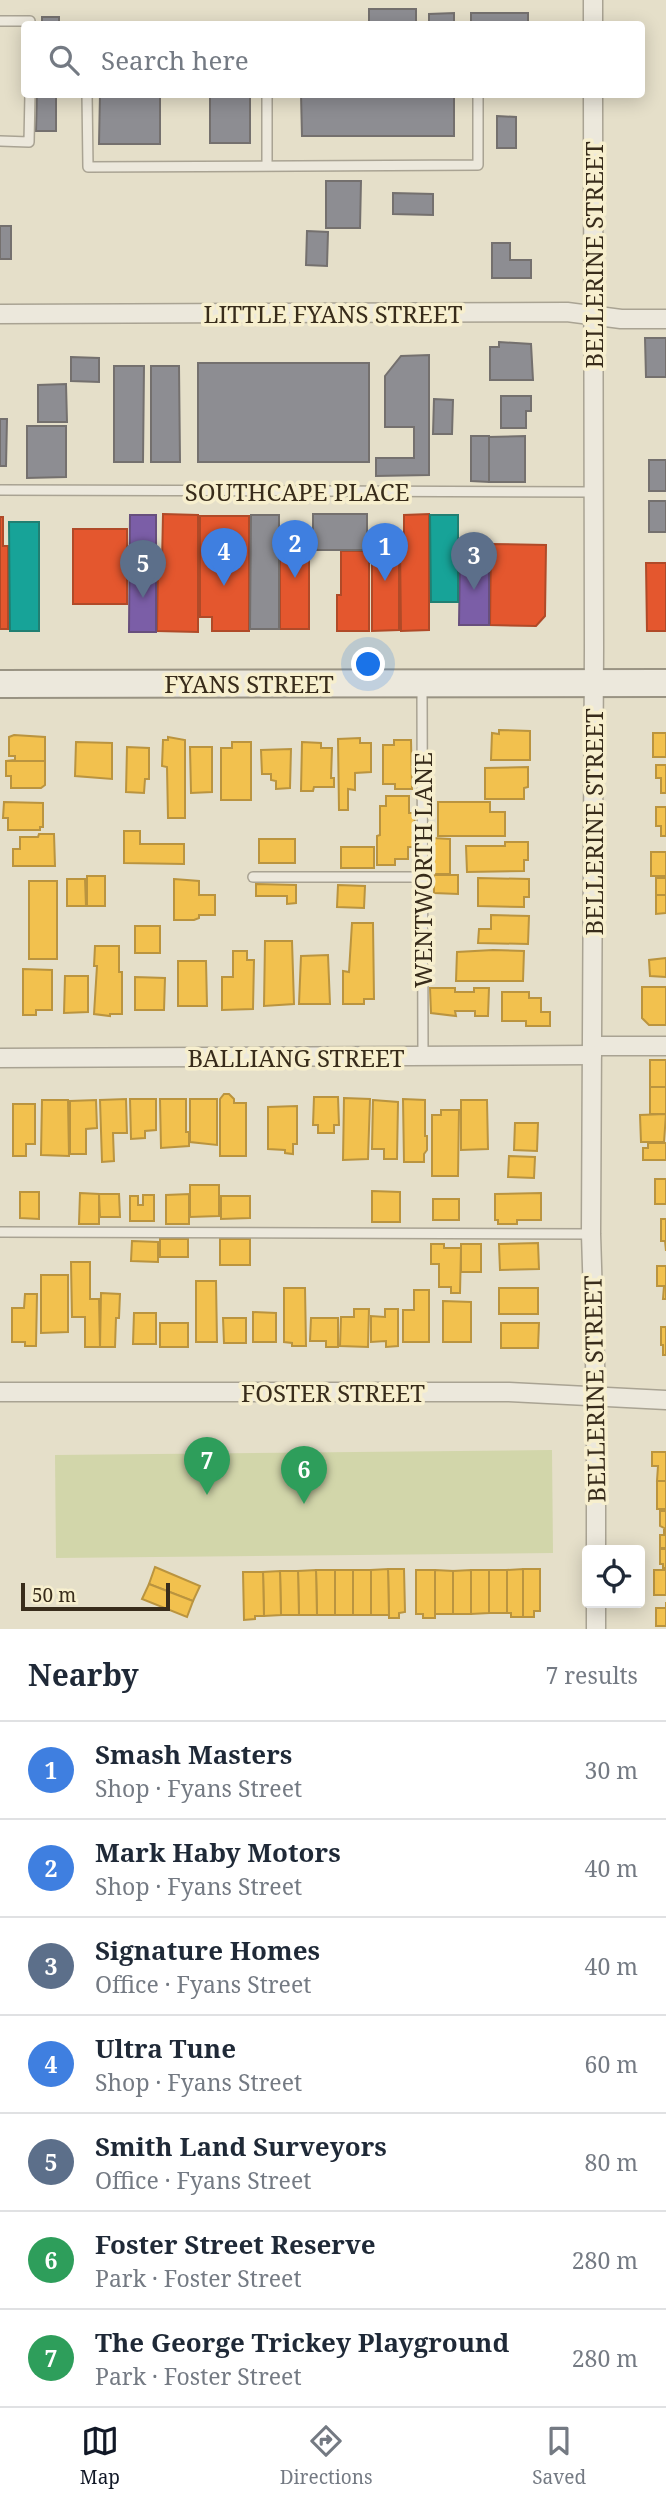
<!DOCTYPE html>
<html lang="en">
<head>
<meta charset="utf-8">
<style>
  body { margin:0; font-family:"Noto Serif",serif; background:#f6f6f7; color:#1f2937 }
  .controls { position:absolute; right:21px; bottom:21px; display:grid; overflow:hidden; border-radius:7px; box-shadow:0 4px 18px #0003 }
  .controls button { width:63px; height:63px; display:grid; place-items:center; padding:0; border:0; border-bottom:2px solid #e0e1e3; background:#fff; color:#1f2937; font:35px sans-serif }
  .scale { position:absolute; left:21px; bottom:18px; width:149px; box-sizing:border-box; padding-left:7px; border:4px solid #382c1b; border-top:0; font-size:19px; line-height:24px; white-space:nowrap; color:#382c1b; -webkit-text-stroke:5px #f7efce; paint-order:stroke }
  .you { position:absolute; left:369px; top:665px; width:24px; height:24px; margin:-18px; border:5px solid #fff; border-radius:50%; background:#1a73e8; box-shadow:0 0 0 10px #1a73e833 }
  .badge { display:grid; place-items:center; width:46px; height:46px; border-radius:50%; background:#111827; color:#fff; font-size:23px; font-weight:700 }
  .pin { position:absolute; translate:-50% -58px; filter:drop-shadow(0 2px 4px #0008) }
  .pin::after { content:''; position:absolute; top:37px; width:24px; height:21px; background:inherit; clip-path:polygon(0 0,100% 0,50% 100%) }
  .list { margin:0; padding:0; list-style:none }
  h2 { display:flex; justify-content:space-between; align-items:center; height:91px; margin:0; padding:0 28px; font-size:30px }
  h2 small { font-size:23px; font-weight:400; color:#747a83 }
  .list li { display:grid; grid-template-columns:46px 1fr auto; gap:21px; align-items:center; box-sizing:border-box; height:98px; padding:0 28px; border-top:2px solid #e0e1e3 }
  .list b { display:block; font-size:26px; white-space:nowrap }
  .list p { margin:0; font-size:23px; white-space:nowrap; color:#747a83 }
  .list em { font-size:23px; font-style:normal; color:#747a83 }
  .icon { flex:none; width:38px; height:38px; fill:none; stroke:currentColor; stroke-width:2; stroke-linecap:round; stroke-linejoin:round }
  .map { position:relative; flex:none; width:666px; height:1629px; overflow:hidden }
  .search { position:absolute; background:#fff; box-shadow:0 4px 18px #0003; left:21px; right:21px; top:21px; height:77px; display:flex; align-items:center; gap:18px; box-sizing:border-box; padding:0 24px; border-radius:7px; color:#747a83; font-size:26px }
  .sheet { height:777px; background:#fff }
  nav { display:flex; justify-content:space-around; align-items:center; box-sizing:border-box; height:98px; border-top:2px solid #e0e1e3; background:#fff; font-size:19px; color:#747a83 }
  nav a { display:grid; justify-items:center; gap:4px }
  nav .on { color:#111827 }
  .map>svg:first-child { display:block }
</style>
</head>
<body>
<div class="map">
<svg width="666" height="1629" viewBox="0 0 666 1629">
  <rect width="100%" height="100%" fill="#e5dfc9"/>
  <path fill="#d2d6aa" d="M552,1450L553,1553L56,1558L55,1455Z"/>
  <g fill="#f2c14e" stroke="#ba943f" stroke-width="2">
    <path d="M499,730L530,731V760H491L492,733L499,734Z"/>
    <rect x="653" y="733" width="13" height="24"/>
    <path d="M14,735L45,737V761H6L15,760V756H9V737Z"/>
    <path d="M168,737L185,740V818H168L167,767L162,766L163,740H168Z"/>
    <path d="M360,738V743H371V772L355,773V790L348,789V810H339L338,739Z"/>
    <path d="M394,740H411L412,789H395V784H383V745H394Z"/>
    <path d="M76,742L112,743V779L75,776Z"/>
    <path d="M232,742H251V800H221V748H232Z"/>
    <path d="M302,742L321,743V748H332L331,778H334V787H314L313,791H301Z"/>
    <path d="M127,747L149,748V779H145L144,793L126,792Z"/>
    <path d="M190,747H212V792L191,793Z"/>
    <path d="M291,749L290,788L276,789V781L271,780V774H262L261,750Z"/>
    <path d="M6,761H45V785L41,788H11V776H6Z"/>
    <path d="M656,765H666V793H661V778H656Z"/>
    <path d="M528,767V787L524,788V799H485V768Z"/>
    <path d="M386,796H409V813H414L416,837H414V847H408V859H395V865H377V836L380,835V806H386Z"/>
    <path d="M4,802L43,803V827H40V830H8V818H3Z"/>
    <path d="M438,802H490V812H505V836H438Z"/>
    <path d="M656,807H666V836H661V826H656Z"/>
    <path d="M124,831H140V844H184V864L124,863Z"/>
    <path d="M39,834H54L55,866H13V849H20V837H38Z"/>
    <path d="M432,838L450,839V874H431Z"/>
    <rect x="259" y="839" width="36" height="24"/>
    <path d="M505,842H528V860H524V871L467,872L466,846H505Z"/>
    <rect x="341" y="847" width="33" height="21"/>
    <rect x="651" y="852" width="15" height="24"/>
    <path d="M434,875H458V894L434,893Z"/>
    <rect x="87" y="876" width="18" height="30"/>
    <path d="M478,878L529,879V897H524V907L478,906Z"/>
    <rect x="656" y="878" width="10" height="17"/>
    <path d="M67,879H85L86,906H67Z"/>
    <path d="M174,879L199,881V895H215V915H199V918L194,920H174Z"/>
    <rect x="29" y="881" width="28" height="78"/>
    <path d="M256,884L296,885V903L287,904V896H256Z"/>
    <path d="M338,885L365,886L364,908L337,907Z"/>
    <path d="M656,895H666V913L656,914Z"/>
    <path d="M491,915L529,916L528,944L478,943L479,929H491Z"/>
    <path d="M352,923H373L374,999H364V1004H343V971L349,972Z"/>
    <rect x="135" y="926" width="25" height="27"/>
    <path d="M265,941H292L294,1004L264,1006Z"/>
    <path d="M95,946H119V972H122V1014H110V1016L94,1014L97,966H94Z"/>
    <path d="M493,950L524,951L523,981H456L457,952Z"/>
    <path d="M233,951H247V960H254L253,1009L222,1010V977H233Z"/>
    <path d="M328,955L330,1004H299L301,956Z"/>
    <path d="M666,958V977L650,976L649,960Z"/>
    <path d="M178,961H206L207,1006H178Z"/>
    <path d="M23,969L52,970V1010H36V1015H23Z"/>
    <path d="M65,976H88V1012L64,1013Z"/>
    <path d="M135,977L165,978L164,1010H135Z"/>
    <path d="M642,987H666V1025H649L642,1018Z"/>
    <path d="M430,988H455V992H474V988H489L488,1016H475V1011H455L456,1016L431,1013Z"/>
    <path d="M502,992H529V998H541V1012H550V1026H526V1021H502Z"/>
    <rect x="650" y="1060" width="16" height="27"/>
    <rect x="650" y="1087" width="16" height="27"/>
    <path d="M224,1094H229L234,1099V1103H246V1156H220V1099Z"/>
    <path d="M314,1097H338L339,1125H334V1133H318V1125H313Z"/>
    <path d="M344,1098L370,1099L368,1159L343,1160Z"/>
    <path d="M126,1099L127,1133H113L114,1161L102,1162L100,1100Z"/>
    <path d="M130,1099H156V1130L145,1131V1138L131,1139Z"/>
    <path d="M160,1099H186V1132H189V1146L161,1148Z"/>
    <path d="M190,1099H217V1145L190,1142Z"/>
    <path d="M403,1099L425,1100V1136H427V1150L424,1154V1162H404Z"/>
    <path d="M42,1100H68L69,1156L41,1155Z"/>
    <path d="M96,1100L97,1128L86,1129V1154H70V1101Z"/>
    <path d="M373,1100L398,1102L397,1159H384V1149H372Z"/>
    <path d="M461,1100H487L488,1149L461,1150Z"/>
    <path d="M13,1104H35V1144H26V1156H13Z"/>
    <path d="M297,1106V1144H293V1154L285,1153V1150L268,1149V1107Z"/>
    <path d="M441,1110H459L458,1176H432V1115H441Z"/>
    <path d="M666,1114L664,1142H641L640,1115Z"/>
    <path d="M515,1123H538L537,1151L514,1150Z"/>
    <path d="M648,1143H666V1160H643V1148H648Z"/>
    <path d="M509,1156L535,1157L534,1178L508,1177Z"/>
    <rect x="655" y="1179" width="11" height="25"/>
    <path d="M190,1185H219V1216L190,1217Z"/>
    <path d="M372,1191L400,1192V1222H372Z"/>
    <path d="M20,1192H39V1219L20,1218Z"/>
    <path d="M80,1193L99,1194V1224H79Z"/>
    <path d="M541,1193V1220H517V1224H498V1220H495V1194Z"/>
    <path d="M99,1194H119L120,1217H100Z"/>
    <path d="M189,1194V1224H166V1195Z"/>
    <path d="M143,1195H154V1221H130V1196H138V1205H143Z"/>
    <path d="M221,1196H250V1218L221,1219Z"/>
    <rect x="433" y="1199" width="26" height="21"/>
    <path d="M661,1219H666V1251L665,1241H661Z"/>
    <rect x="160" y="1239" width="28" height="18"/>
    <rect x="220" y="1239" width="30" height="26"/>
    <path d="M132,1241L158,1242V1262L131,1261Z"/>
    <path d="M538,1243L539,1269L500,1270L499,1244Z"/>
    <path d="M431,1244H444V1248H461L460,1293H451V1287H439V1264H431Z"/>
    <rect x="461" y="1244" width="20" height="28"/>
    <path d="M71,1262H90V1299H99L100,1347H85V1317H72Z"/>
    <path d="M657,1266H666V1299H663L664,1286H657Z"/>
    <path d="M41,1275H68V1332L41,1333Z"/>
    <path d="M196,1281H216L217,1342H196Z"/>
    <path d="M284,1288H305L306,1346H292V1343L284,1342Z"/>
    <rect x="499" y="1288" width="39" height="26"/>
    <path d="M414,1290H429V1342H403V1310H414Z"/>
    <path d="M101,1293L120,1294L119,1318H116L115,1347H100Z"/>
    <path d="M25,1294H37L36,1346H25V1342H12V1308H24Z"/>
    <path d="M443,1301L471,1302V1342H443Z"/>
    <path d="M354,1309H369L368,1347L340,1346L341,1317H354Z"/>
    <path d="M385,1309H398V1346L386,1347V1341L371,1342V1316L385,1317Z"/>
    <path d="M253,1312L276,1313V1342H253Z"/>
    <path d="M134,1313H156V1344H133Z"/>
    <path d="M223,1318H246V1343H224Z"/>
    <path d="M311,1318H338V1347H326V1341H310Z"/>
    <rect x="160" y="1323" width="28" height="24"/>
    <path d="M501,1323H539L538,1348H501Z"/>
    <path d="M661,1327H666V1355H663V1345H661Z"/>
    <path d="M652,1452H666V1481H657L658,1466H652Z"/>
    <rect x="657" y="1481" width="9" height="28"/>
    <path d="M660,1511H666V1529L660,1526Z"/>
    <path d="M664,1530H666V1548H660V1535H664Z"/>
    <path d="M660,1549H666V1568H663V1564H660Z"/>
    <path d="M155,1567L200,1586L193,1601L149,1584Z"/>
    <path d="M388,1569H404L405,1612L399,1613V1618H389Z"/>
    <path d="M388,1569L389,1615H371V1570Z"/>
    <path d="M523,1569H540V1611H534V1617H523Z"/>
    <path d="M523,1569V1617H511V1613H507V1570Z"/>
    <path d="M316,1570H335V1615H317Z"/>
    <path d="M316,1570L317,1615H299L298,1571Z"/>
    <rect x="335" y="1570" width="18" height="45"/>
    <rect x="353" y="1570" width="18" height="45"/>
    <path d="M416,1570H435V1618H423V1614H416Z"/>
    <path d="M435,1570L453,1571V1614H435Z"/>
    <path d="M471,1570H489V1613L471,1614Z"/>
    <path d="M471,1570V1614H453V1571Z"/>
    <rect x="489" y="1570" width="18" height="43"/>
    <rect x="654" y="1570" width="12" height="25"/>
    <path d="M280,1571H298L299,1615H281Z"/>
    <path d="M280,1571L281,1615L264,1616L263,1572Z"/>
    <path d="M243,1572H263L264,1616H255V1619L244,1620Z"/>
    <path d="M149,1584L193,1601L187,1617L142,1599Z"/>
    <path d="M666,1602V1626H656V1608H666Z"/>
  </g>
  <g fill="#e4572e" stroke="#b04a28" stroke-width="2">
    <path d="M163,514L198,515V632L157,631L158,564H162Z"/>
    <path d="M429,514V630L401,631L400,546H404V515Z"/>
    <path d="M200,516H249V631H212V617H200Z"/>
    <path d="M0,517H3V546H8V629H0Z"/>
    <rect x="280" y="528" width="29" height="101"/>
    <rect x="73" y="529" width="54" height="75"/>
    <path d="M491,544L546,545L545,616L536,626L490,625Z"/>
    <path d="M372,546H399V630L372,631Z"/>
    <path d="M341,551H369V631H337V595H341Z"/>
    <path d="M646,563H666V631H647Z"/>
  </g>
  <g fill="#7b5ea7" stroke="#674f7d" stroke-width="2">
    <path d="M130,515H156V632H129Z"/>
    <path d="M460,557L489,558V625H459Z"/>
  </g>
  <g fill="#17a398" stroke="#217f72" stroke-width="2">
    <path d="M430,515H458V602H431Z"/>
    <path d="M9,522H39V631H10Z"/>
  </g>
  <g fill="#8d8d92" stroke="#74706e" stroke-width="2">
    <rect x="369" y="9" width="47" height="15"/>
    <path d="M454,13V24H429V14Z"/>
    <rect x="471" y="13" width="57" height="11"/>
    <rect x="42" y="17" width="17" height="7"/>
    <path d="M37,94H56V131H36Z"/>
    <path d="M100,94H160V144H99Z"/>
    <rect x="210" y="94" width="40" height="49"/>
    <path d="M301,94H454V136H302Z"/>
    <path d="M497,116L516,117V148H497Z"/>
    <path d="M326,181H361L360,228H326Z"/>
    <path d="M393,193L433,194V215L393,214Z"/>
    <rect x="0" y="226" width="11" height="33"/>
    <path d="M307,231L328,232L327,266L306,265Z"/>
    <path d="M492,243H510V260H531V278H492Z"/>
    <path d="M645,338H666V377H646Z"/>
    <path d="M499,342L531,344L533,380H490V347H499Z"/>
    <path d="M429,355V475L376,476V458H414V427H385V376L401,356Z"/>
    <path d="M71,357L99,358V382L71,381Z"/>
    <rect x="198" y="363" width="171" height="99"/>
    <path d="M114,366H144L143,462H114Z"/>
    <path d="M151,366H179L180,462H151Z"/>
    <path d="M66,384L67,422H38V385Z"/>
    <path d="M501,396H531V411H526V428H501Z"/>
    <path d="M434,399L453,400L452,434H433Z"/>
    <path d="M0,419H7L6,466H0Z"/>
    <path d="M27,426H66V477L27,478Z"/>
    <path d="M471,436H489V482L471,481Z"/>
    <path d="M525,436V482H489V437Z"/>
    <rect x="649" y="460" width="17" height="31"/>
    <rect x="649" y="501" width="17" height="31"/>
    <rect x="313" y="514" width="54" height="36"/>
    <path d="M251,515H279V629H250Z"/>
  </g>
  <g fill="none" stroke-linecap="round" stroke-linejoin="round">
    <g stroke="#a9a393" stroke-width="12">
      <g id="lane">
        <path d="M0,21H30V24"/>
        <path d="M87,94L88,167L478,165V94"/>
        <path d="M0,141L29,142L30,94"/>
        <path d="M267,165V94"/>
        <path d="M0,490L594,492"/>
        <path d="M422,687L423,1057"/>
        <path d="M253,877H423"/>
        <path d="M0,1232L591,1234"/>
      </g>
    </g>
    <g stroke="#a9a393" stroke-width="21">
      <g id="street">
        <path d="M593,24V0"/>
        <path d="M593,94L594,648L591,1234L596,1395V1550"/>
        <path d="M0,314L567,312L621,319H666"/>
        <path d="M592,1046H666"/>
        <path d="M0,1058L592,1055"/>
        <path d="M0,1392H509L666,1400"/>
        <path d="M596,1603V1629"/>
      </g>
    </g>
    <g stroke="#999383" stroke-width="30">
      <path id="secondary" d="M0,684L666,683"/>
    </g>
    <use href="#lane" stroke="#ece8dc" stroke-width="9"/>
    <use href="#street" stroke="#ece8dc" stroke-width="18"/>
    <use href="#secondary" stroke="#ece8dc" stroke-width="26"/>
  </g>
  <g text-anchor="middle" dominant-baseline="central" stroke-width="7" stroke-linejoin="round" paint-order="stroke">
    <g font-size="24" fill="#382c1b" stroke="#f7efce">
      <text transform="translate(593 255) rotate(-90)">BELLERINE STREET</text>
      <text x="333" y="313">LITTLE FYANS STREET</text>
      <text x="297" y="491">SOUTHCAPE PLACE</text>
      <text x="249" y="683">FYANS STREET</text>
      <text transform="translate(593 822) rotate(-90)">BELLERINE STREET</text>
      <text transform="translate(422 870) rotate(-90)">WENTWORTH LANE</text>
      <text x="296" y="1057">BALLIANG STREET</text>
      <text transform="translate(594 1389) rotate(-91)">BELLERINE STREET</text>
      <text x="333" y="1392">FOSTER STREET</text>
    </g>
  </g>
</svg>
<div class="controls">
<button><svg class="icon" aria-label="locate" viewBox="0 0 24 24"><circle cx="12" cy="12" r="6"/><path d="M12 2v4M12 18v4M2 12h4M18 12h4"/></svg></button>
</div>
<div class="scale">50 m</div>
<div class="you"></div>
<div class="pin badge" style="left:385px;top:581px;background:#3f7fe0">1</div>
<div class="pin badge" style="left:295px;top:578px;background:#3f7fe0">2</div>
<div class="pin badge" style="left:474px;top:590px;background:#5c6f8a">3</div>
<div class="pin badge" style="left:224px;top:586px;background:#3f7fe0">4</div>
<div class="pin badge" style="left:143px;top:598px;background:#5c6f8a">5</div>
<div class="pin badge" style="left:304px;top:1504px;background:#2e9e5b">6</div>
<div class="pin badge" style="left:207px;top:1495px;background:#2e9e5b">7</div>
<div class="search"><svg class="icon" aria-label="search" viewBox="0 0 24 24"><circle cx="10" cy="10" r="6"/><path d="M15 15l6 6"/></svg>Search here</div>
</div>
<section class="sheet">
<h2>Nearby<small>7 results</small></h2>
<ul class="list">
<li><span class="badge" style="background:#3f7fe0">1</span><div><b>Smash Masters</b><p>Shop · Fyans Street</p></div><em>30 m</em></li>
<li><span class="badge" style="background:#3f7fe0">2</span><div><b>Mark Haby Motors</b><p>Shop · Fyans Street</p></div><em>40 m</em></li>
<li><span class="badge" style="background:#5c6f8a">3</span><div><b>Signature Homes</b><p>Office · Fyans Street</p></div><em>40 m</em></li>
<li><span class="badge" style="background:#3f7fe0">4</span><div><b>Ultra Tune</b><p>Shop · Fyans Street</p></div><em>60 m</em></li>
<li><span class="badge" style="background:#5c6f8a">5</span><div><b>Smith Land Surveyors</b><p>Office · Fyans Street</p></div><em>80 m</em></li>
<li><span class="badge" style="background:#2e9e5b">6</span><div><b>Foster Street Reserve</b><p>Park · Foster Street</p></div><em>280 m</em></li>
<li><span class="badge" style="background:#2e9e5b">7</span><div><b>The George Trickey Playground</b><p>Park · Foster Street</p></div><em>280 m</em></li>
</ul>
</section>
<nav>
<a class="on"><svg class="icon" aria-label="map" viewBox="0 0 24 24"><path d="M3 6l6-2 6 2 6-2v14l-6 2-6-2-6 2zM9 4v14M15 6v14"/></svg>Map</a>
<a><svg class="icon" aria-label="directions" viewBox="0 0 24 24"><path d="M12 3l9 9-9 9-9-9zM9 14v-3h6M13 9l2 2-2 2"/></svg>Directions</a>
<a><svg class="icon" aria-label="saved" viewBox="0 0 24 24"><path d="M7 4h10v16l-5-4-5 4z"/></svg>Saved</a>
</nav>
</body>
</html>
